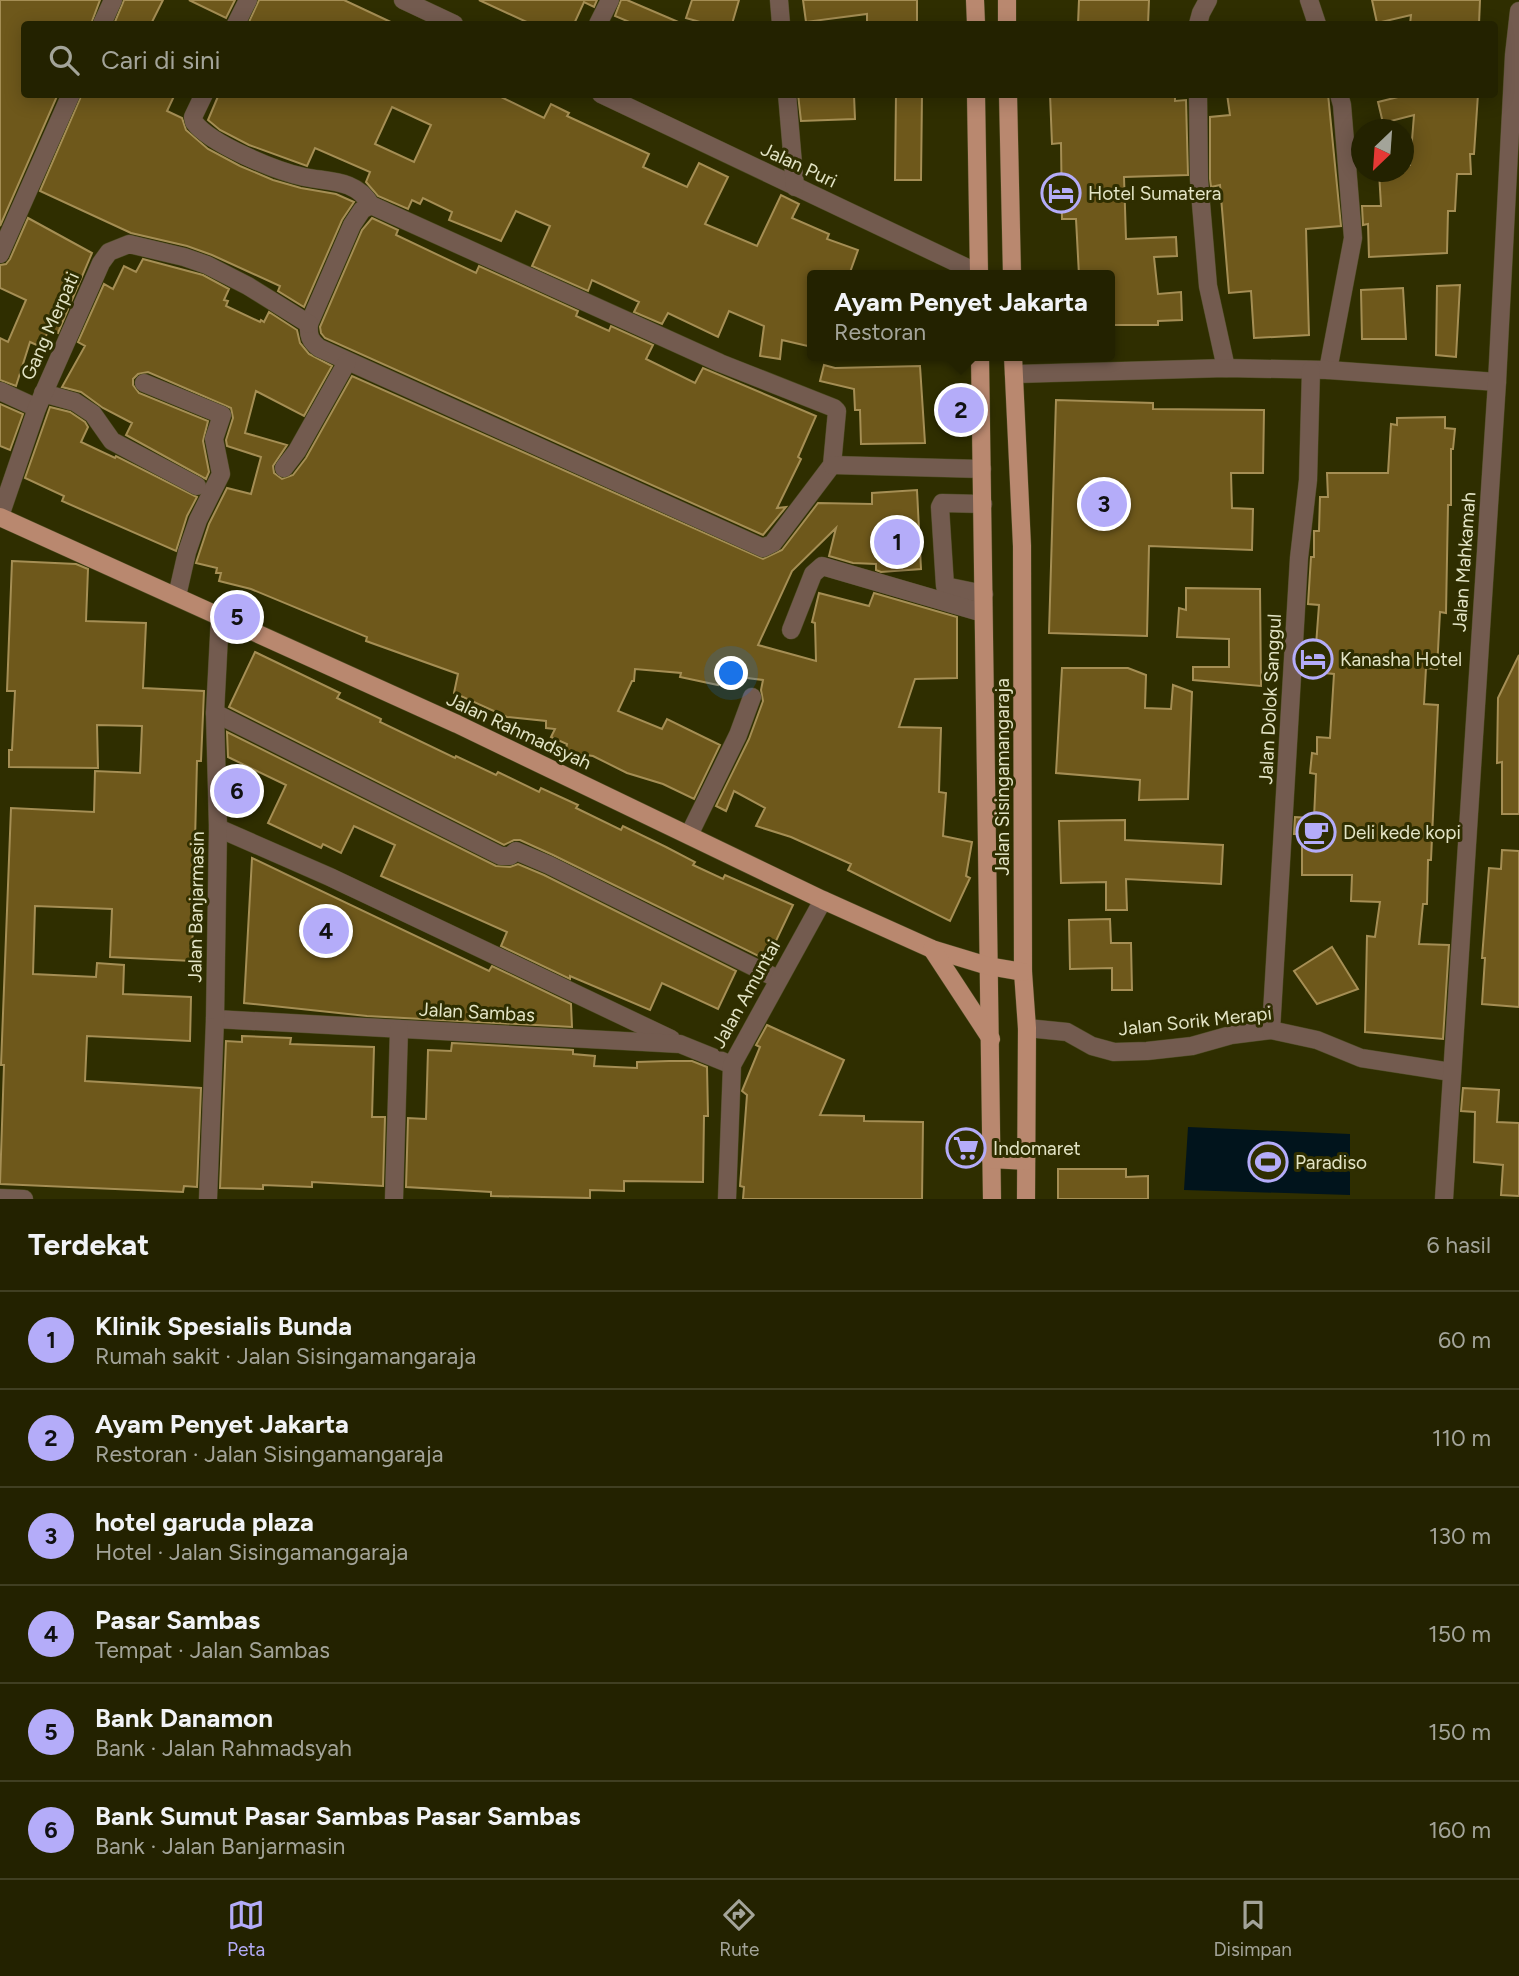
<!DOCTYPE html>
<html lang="id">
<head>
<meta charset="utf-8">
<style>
  body { margin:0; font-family:Figtree,sans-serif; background:#2b2a0a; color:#f1f3f6 }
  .compass { position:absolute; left:1351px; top:119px; width:63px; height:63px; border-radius:50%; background:#232200; box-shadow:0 4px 18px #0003; rotate:205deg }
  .you { position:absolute; left:732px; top:674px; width:24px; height:24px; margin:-18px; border:5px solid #fff; border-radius:50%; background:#1a73e8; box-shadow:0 0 0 10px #1a73e833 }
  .badge { display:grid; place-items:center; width:46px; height:46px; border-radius:50%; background:#b4acf9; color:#111; font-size:23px; font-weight:700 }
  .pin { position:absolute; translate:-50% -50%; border:4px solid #fff; box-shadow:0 2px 7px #0006 }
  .popup { position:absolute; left:807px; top:270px; width:308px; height:91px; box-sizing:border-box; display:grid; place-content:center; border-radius:7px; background:#232200; filter:drop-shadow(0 2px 5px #0005); font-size:23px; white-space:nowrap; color:#a3a499 }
  .popup b { font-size:26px; color:#f1f3f6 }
  .popup::after { content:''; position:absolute; left:50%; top:100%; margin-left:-14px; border:14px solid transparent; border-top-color:#232200 }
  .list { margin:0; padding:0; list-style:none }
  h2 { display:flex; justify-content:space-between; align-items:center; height:91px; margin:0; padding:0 28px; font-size:30px }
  h2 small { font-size:23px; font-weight:400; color:#a3a499 }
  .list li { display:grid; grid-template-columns:46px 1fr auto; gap:21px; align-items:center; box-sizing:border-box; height:98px; padding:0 28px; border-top:2px solid #403f22 }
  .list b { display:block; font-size:26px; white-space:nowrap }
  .list p { margin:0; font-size:23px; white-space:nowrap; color:#a3a499 }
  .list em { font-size:23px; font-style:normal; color:#a3a499 }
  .icon { flex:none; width:38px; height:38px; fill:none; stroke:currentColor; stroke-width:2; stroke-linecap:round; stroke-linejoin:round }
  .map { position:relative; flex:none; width:1519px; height:1199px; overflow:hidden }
  .search { position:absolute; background:#232200; box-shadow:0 4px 18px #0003; left:21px; right:21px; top:21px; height:77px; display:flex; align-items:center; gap:18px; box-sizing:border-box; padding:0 24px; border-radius:7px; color:#a3a499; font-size:26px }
  .sheet { height:679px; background:#232200 }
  nav { display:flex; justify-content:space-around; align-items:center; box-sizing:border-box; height:98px; border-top:2px solid #403f22; background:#232200; font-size:19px; color:#a3a499 }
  nav a { display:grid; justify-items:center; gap:4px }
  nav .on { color:#b4acf9 }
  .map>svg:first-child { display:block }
</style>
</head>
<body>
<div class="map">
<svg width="1519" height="1199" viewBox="0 0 1519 1199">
  <rect width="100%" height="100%" fill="#2f2e00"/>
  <path fill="#01141c" d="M1188,1127L1350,1134V1195L1184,1190Z"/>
  <g fill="#6e581b" stroke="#a58e54" stroke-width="2" fill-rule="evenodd">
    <path d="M0,0H100L91,24H24V94H58L0,226Z"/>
    <path d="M124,0H163L151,24H114Z"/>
    <path d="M189,0H235L226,18Z"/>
    <path d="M259,0H344L395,24H248Z"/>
    <path d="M479,0H597L594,7L584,2L574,24H531Z"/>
    <path d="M621,0H627L683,24H634L615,16Z"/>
    <path d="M692,0H739L732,24H707L686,18Z"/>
    <path d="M803,0H917V24H867V14L806,22Z"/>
    <path d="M1079,0H1149L1148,24H1078Z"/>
    <path d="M1372,0H1480L1479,24H1410L1411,15L1377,23Z"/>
    <path d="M82,94H175L167,111L182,118L186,130L208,149L240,166L273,180L301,188L336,194L354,202L342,220L304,307L278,291L280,286L212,255L187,246L131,233L40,191Z"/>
    <path d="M219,94H495L544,118L551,104L569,113L567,116L649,154L643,167L687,187L699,163L728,177L705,224L757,246L781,195L799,204L792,218L829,234L827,239L858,250L849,275H812V347L782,340L780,359L760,356L764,326L729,311L718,337L668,313L662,324L634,312L639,302L592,280L588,291L532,266L550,226L516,211L501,241L449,220L452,212L423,198L420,204L412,200L408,209L378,196L366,182L370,172L315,148L307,166L249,145L220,130L208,120ZM392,107L431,125L414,162L375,144Z"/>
    <path d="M798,94L854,95L855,119L801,121Z"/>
    <path d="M896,94H922L921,180H895Z"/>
    <path d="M1050,94H1175V101L1186,100L1188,175L1124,177L1126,239L1176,237L1177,256L1154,257L1158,294L1181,292L1182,320L1158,321V325H1110V275H1079L1076,219H1062L1061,143L1052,144Z"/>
    <path d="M1227,94H1328L1341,226L1306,229L1309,335L1254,338L1251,291L1229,293L1220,185L1211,187L1210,179V117L1230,115Z"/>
    <path d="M1410,94H1478L1474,154H1470L1471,174H1457L1455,211H1448L1447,253L1369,257L1368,224L1363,225L1362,206H1381L1379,172H1404V165H1410L1414,115L1383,123L1378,102Z"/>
    <path d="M28,218L92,253L58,333L49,329L41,347L30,342L16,386L0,380V338L8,342L26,300L0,288V265L6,264L10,259Z"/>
    <path d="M372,218L398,230L396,235L476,273L479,266L578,311L576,316L609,331L611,326L653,345L646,359L695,383L703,368L816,416L798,457L801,459L777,508L786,507L763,535L325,338L321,333L320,327L362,230Z"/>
    <path d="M143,259L203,275L229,289L224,300L228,301L226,306L260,322L261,320L264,322L269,312L297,330L300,343L309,354L332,366L304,416L256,391L245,433L287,445L273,466L274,473L282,479L293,475L306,458L352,376L763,559L782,550L818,503L872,504V493L917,490L921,569L881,572L876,570V564L853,563L829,556L836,528L792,571L758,645L816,661L815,623L812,622L819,593L869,606L874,593L957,617V678L915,679L899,727L941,728L939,792L946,793L943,836L972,842L966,876L970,878L950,921L848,870L851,864L791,837L756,826L765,808L734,791L726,811L716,806L749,739L763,701L761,690L763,680L722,675L718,685L680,677L681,673L635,669L634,681H632L618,711L662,729L667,719L720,745L694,799L663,784L627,773L593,756L565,752L567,744L551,737L555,729L546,728V721L507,717L454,693L458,674L366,641L367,637L251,589L219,581L221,573H216L217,568L196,563L209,524L227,488L251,494L261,457L227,446L226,440L233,418L231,408L148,372L138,374L133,379V385L139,393L208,421L203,441L209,472L206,479L126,435L132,423L103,408L81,392L62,387L85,346L78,342L104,284L113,289L124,266L136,272Z"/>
    <path d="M1460,285L1456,357L1436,355L1437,286Z"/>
    <path d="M1403,288L1406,339H1362L1361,290Z"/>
    <path d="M824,365L835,368L920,366L925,443L861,444L860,410H855L854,389L820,381Z"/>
    <path d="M1056,400L1153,403V409L1264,410L1263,473H1231L1232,508L1253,509L1252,550L1149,546L1147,636L1049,633Z"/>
    <path d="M0,404L23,414L10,450L0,446Z"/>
    <path d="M50,407L70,412L85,422L88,427L81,442L115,458L116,456L197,497L187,516L176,551L62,501L64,496L25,478Z"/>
    <path d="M1445,417V428L1455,429L1453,449H1451V505H1448L1446,613L1440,612L1437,669L1426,668L1424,704L1438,705L1431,860H1428L1427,904H1423L1419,944L1449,945L1443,1039L1365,1032L1367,936L1375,937L1380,902L1351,901L1352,875H1302V834H1294L1295,817L1314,818L1316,774L1310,773L1312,753L1317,754V737L1330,738L1334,674L1314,672L1319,605L1308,604L1311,557H1314V531H1319L1320,497H1328L1327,473H1388L1391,424L1397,425V418Z"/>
    <path d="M12,561L76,564L88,569L86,621L146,623L143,688L204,691L201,761H197L192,961L110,957L112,909L35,906L33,974L96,977L97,963L124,965L123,994L191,997L190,1041L87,1036L85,1081L201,1088L197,1187L184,1186L183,1192L0,1184L4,1065H1L11,808L94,812L95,771L140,773L142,726L97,725L98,768L9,767V750H12L15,691H7Z"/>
    <path d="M1186,588L1260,589L1261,686L1193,680V667H1229V639L1177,637L1179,608L1186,610Z"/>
    <path d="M255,652L340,693L337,698L381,719L380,722L455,758L456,756L496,775L498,772L539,792L541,788L578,805L576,808L621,830L623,826L666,847L695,862L693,865L723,879L725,875L793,905L767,960L553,855L520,840H514L504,845L229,707Z"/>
    <path d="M1519,655V814H1502V762L1497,763L1498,698Z"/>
    <path d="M1062,668H1128L1146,675L1145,708L1171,709L1173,685L1192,692L1188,799L1139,800L1140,780L1056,773Z"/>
    <path d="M227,732L496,866L510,867L518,864L544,875L736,971L718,1009L662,983L650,1010L570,976V979L501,946L507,932L381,876L395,845L354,826L341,853L323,844L321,848L268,823L286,785L228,757Z"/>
    <path d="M1125,820V840L1223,845L1221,884L1126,879L1127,910H1106V882L1061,883L1059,821Z"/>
    <path d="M1502,850L1519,851V1007L1482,1004L1485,958H1482L1489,868L1501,869Z"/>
    <path d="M252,858L489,971L492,966L571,1004L572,1027L367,1016L244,1003Z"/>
    <path d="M1110,919L1111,943H1131L1132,990H1112V968L1070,969L1069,920Z"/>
    <path d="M1332,947L1358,989L1317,1004L1294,971Z"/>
    <path d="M767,1025L844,1060L820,1115L864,1116V1121L923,1122L922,1199H743L744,1187L740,1186L747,1095L742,1091L760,1047L756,1045Z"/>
    <path d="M242,1036L291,1038L290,1044L374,1047L372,1117H385L383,1186L312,1182V1187L263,1185V1189L220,1188L226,1041L242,1042Z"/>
    <path d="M452,1043L573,1050V1054L595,1056L594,1066L637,1068V1062L669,1061H692L707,1067L708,1116H704L703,1182L624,1181V1191L590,1190V1198L491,1196V1192L406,1187L408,1118L426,1119L428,1050L451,1051Z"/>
    <path d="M1463,1088L1499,1090L1497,1122L1519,1123V1196L1501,1195L1503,1165L1474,1162L1475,1112L1461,1111Z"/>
    <path d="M1058,1169H1126V1177L1148,1176V1199H1058Z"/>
  </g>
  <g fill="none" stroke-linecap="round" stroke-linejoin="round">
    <g stroke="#4c4b20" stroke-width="19">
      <g id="minor">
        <path d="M403,0L454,24"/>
        <path d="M779,0L781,24"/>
        <path d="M1309,0L1317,24"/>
        <path d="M102,24L113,0"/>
        <path d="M236,24L248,0"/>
        <path d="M598,24L610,0"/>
        <path d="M1198,24L1201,13L1208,0"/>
        <path d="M204,94L193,117L194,122C210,144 276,171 304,177C329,182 356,179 371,205L720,363L834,408L837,411L832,465L773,543L763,548L319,348C310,341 308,335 309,324L352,225L362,210L371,205"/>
        <path d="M601,94L978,273"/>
        <path d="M787,94L795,187"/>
        <path d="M1198,94L1199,180L1208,286L1226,368"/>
        <path d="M0,254L71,94"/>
        <path d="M1328,370L1353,238L1342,105L1339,94"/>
        <path d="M1014,374L1226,368L1328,370L1497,382"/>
        <path d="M144,383L222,415L214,439L221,474L198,520L187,552L177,596"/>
        <path d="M0,391L37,408"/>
        <path d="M43,393L75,402L93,414L112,441L197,486"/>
        <path d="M832,465L982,469"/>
        <path d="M284,468L297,451L347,362"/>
        <path d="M983,504L942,503L940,507L945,586L984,594"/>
        <path d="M0,516L37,408L101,263L109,252L129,244L184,257L207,265L248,286L309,324"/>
        <path d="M791,630L813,574L822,566L983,613"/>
        <path d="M215,713L501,856H510L516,851L549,865L778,979"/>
        <path d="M218,828L330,877L671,1039"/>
        <path d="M689,835L738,735L752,697"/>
        <path d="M215,1019L680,1044L732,1065"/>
        <path d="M1027,1028L1067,1032L1092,1046L1114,1052L1147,1051L1192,1046L1231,1035L1271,1030L1317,1040L1361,1058L1451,1072"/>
        <path d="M1271,1030L1299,558L1308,480L1311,370"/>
        <path d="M0,1198L24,1199"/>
        <path d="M208,1199L215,1019L218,828L215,713L220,616"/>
        <path d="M394,1199L399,1029"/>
        <path d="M727,1199L732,1065L823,900"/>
        <path d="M1444,1199L1497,382L1514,55L1519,11"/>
      </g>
    </g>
    <g stroke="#4c4b20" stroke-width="19">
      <g id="major">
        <path d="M975,0L976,24"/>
        <path d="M1007,0V24"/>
        <path d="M976,94L979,275"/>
        <path d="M1008,94L1012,275"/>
        <path d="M980,356L992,1199"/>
        <path d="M1013,356L1022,546L1023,972L1027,1028L1026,1199"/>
        <path d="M0,517L457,724L823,900L932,949L988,966L1023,972"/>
        <path d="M932,949L991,1039"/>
        <path d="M991,1159L1026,1161"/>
      </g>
    </g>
    <use href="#minor" stroke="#735b4f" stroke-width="18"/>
    <use href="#major" stroke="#b9886f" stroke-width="18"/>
  </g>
  <defs>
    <g id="hotel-ring" transform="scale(2.0125)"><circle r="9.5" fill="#2f2e00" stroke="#b4acf9" stroke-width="1.5"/><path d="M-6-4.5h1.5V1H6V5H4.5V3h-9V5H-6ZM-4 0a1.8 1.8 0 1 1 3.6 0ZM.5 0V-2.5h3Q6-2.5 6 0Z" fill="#b4acf9"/></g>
    <g id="cafe-ring" transform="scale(2.0125)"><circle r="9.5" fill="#2f2e00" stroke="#b4acf9" stroke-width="1.5"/><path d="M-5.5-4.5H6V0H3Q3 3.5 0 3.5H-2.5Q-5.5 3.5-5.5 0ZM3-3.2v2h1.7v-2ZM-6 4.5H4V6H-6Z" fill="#b4acf9"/></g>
    <g id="supermarket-ring" transform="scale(2.0125)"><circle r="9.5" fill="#2f2e00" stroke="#b4acf9" stroke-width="1.5"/><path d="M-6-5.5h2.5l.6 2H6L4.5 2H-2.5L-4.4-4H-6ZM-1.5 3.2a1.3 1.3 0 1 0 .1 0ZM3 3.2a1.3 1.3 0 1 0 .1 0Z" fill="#b4acf9"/></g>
    <g id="stadium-ring" transform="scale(2.0125)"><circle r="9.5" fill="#2f2e00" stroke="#b4acf9" stroke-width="1.5"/><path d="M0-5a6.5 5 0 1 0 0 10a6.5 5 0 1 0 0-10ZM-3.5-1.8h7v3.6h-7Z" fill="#b4acf9"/></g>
  </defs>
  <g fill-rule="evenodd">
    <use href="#hotel-ring" x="1061" y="193"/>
    <use href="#hotel-ring" x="1313" y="659"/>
    <use href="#cafe-ring" x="1316" y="832"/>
    <use href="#supermarket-ring" x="966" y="1148"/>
    <use href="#stadium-ring" x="1268" y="1162"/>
  </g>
  <g text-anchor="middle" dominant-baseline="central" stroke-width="6" stroke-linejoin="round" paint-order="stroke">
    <g font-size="19" fill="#e3e4c5" stroke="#2f2e00">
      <text transform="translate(799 165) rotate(25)">Jalan Puri</text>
      <text transform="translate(50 326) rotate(-66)">Gang Merpati</text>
      <text transform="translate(1464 562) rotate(-86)">Jalan Mahkamah</text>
      <text transform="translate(1270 699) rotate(-87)">Jalan Dolok Sanggul</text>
      <text transform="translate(519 731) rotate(25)">Jalan Rahmadsyah</text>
      <text transform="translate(1002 777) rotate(-90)">Jalan Sisingamangaraja</text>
      <text transform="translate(196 907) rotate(-89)">Jalan Banjarmasin</text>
      <text transform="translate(746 994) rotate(-61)">Jalan Amuntai</text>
      <text transform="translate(477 1012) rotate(3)">Jalan Sambas</text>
      <text transform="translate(1195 1021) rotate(-6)">Jalan Sorik Merapi</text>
    </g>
    <g font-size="19" fill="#e3e4c5" stroke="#2f2e00" text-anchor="start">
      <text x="1088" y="193">Hotel Sumatera</text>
      <text x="1340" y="659">Kanasha Hotel</text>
      <text x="1343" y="832">Deli kede kopi</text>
      <text x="993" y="1148">Indomaret</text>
      <text x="1295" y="1162">Paradiso</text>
    </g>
  </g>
</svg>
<svg class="compass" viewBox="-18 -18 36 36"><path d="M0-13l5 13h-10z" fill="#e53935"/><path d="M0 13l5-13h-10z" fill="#a3a499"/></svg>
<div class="you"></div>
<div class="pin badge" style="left:897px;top:542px">1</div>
<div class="pin badge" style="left:961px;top:410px">2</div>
<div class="popup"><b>Ayam Penyet Jakarta</b>Restoran</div>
<div class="pin badge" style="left:1104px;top:504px">3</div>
<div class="pin badge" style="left:326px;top:931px">4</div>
<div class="pin badge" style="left:237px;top:617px">5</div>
<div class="pin badge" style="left:237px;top:791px">6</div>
<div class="search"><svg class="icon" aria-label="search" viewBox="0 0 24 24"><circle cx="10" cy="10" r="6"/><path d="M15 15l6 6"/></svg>Cari di sini</div>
</div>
<section class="sheet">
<h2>Terdekat<small>6 hasil</small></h2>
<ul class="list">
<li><span class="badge">1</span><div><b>Klinik Spesialis Bunda</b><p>Rumah sakit · Jalan Sisingamangaraja</p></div><em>60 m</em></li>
<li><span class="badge">2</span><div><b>Ayam Penyet Jakarta</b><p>Restoran · Jalan Sisingamangaraja</p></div><em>110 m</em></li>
<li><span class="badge">3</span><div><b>hotel garuda plaza</b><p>Hotel · Jalan Sisingamangaraja</p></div><em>130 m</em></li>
<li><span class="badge">4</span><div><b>Pasar Sambas</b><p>Tempat · Jalan Sambas</p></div><em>150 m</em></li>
<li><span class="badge">5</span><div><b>Bank Danamon</b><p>Bank · Jalan Rahmadsyah</p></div><em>150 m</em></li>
<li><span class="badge">6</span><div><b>Bank Sumut Pasar Sambas Pasar Sambas</b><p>Bank · Jalan Banjarmasin</p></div><em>160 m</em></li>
</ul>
</section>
<nav>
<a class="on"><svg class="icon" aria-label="map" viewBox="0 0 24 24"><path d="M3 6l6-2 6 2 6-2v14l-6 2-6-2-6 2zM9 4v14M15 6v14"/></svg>Peta</a>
<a><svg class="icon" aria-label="directions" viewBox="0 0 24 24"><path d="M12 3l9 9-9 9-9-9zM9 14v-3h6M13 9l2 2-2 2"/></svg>Rute</a>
<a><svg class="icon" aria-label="saved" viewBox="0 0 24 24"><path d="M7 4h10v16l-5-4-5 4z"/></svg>Disimpan</a>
</nav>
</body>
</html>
